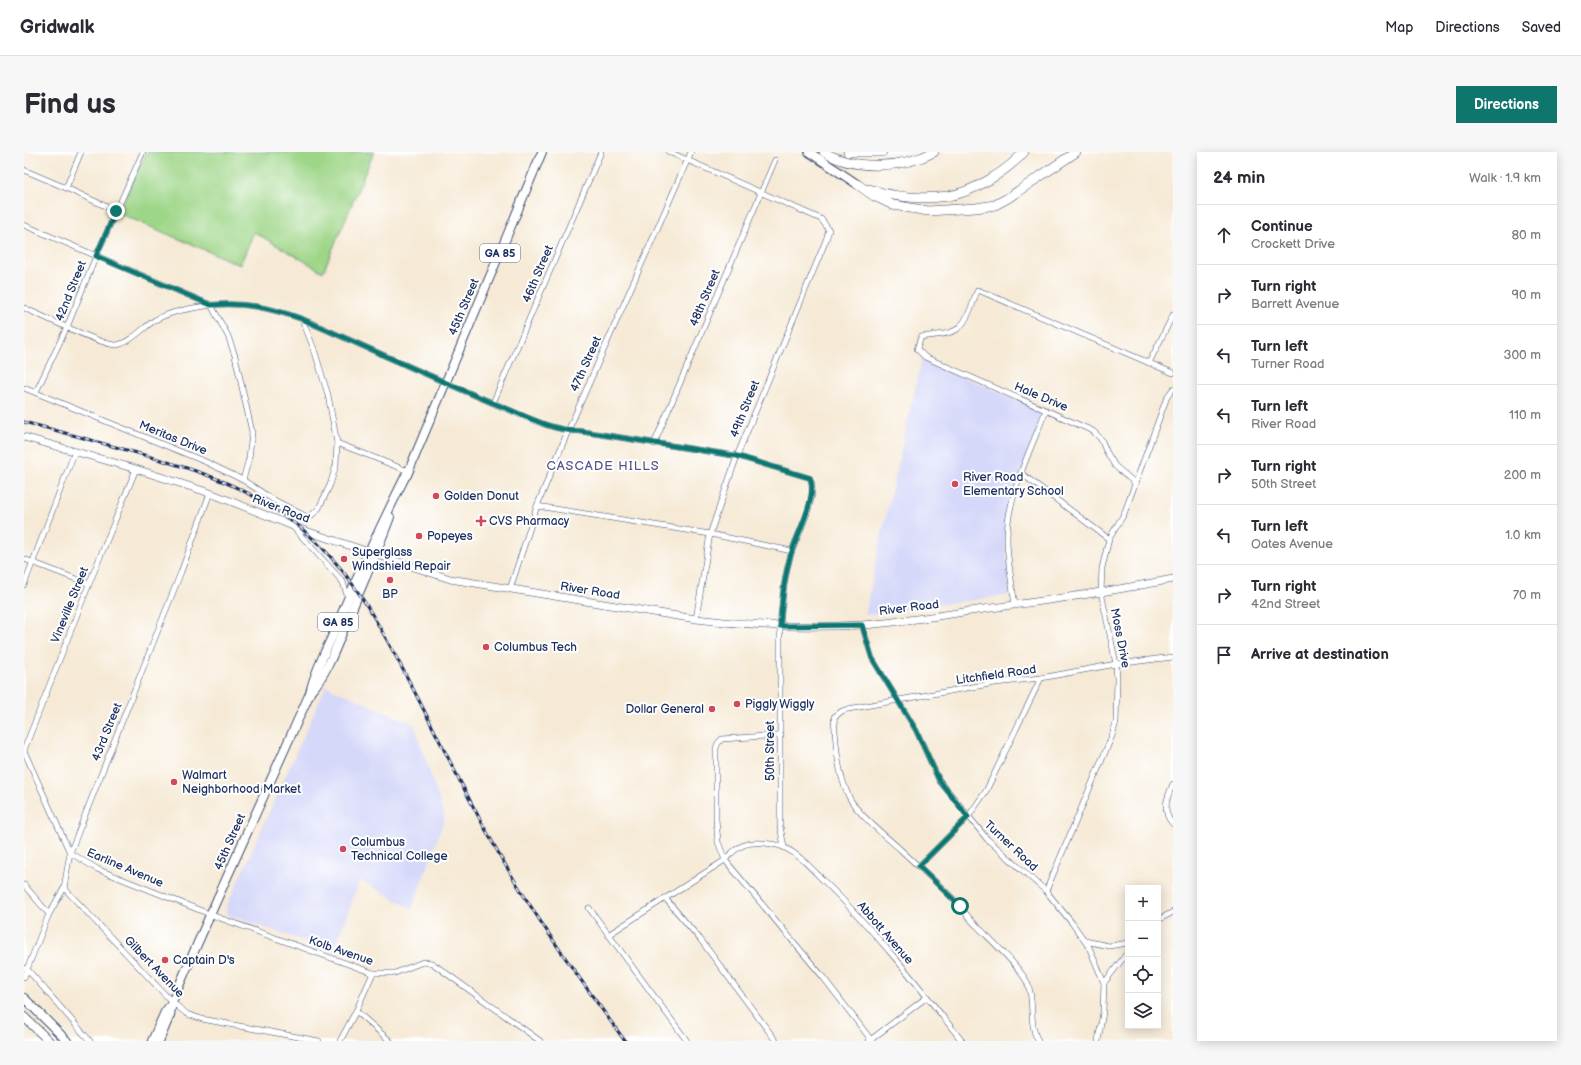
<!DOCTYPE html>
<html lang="en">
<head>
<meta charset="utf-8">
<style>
  body { margin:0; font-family:"Balsamiq Sans",sans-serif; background:#f7f7f7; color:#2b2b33 }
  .controls { position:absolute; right:12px; bottom:12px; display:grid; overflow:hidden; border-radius:0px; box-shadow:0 2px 10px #0003 }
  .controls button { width:36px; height:36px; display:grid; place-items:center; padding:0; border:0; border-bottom:1px solid #e1e1e2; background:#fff; color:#2b2b33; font:20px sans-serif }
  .stop { position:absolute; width:12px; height:12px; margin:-9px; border:3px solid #0f766e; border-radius:50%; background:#fff }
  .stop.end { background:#0f766e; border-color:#fff; box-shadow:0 1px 4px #0008 }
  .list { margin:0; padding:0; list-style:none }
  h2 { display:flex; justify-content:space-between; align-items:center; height:52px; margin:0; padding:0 16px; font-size:17px }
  h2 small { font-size:13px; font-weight:400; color:#7c7c81 }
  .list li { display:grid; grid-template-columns:26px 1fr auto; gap:12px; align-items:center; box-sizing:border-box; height:60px; padding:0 16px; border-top:1px solid #e1e1e2 }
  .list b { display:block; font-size:15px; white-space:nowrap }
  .list p { margin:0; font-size:13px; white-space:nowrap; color:#7c7c81 }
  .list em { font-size:13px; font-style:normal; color:#7c7c81 }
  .icon { flex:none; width:22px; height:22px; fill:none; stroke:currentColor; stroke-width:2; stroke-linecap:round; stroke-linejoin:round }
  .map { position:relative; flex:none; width:1149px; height:889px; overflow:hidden; border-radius:0px }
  header { display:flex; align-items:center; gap:24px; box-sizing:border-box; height:56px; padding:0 20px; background:#fff; border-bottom:1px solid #e1e1e2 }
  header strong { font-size:19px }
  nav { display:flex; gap:22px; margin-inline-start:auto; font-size:14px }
  .intro { display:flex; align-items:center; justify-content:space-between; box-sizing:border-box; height:96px; padding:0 24px }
  h1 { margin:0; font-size:28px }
  .button { padding:10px 18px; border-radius:0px; background:#0f766e; color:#fff; font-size:14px; font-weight:700 }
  main { display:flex; gap:24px; padding:0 24px }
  aside { flex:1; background:#fff; border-radius:0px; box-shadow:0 2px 10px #0003 }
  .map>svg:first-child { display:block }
</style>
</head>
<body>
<header>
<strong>Gridwalk</strong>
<nav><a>Map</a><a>Directions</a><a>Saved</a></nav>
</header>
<div class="intro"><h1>Find us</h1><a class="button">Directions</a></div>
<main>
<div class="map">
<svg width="1149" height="889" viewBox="0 0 1149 889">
  <rect width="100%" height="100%" fill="#fff"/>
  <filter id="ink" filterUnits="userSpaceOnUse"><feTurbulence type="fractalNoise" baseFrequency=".025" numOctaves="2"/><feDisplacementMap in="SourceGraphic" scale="8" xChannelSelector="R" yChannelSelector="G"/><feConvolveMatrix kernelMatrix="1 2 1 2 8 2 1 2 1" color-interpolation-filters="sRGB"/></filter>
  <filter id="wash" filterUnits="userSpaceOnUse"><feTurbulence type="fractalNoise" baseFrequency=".012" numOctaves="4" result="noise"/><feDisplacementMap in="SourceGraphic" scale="16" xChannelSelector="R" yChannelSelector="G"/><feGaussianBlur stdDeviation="0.9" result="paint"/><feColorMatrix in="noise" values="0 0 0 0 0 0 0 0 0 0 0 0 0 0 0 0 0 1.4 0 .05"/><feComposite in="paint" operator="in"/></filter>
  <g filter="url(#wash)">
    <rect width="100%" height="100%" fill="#f6ead6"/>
    <g fill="#d6d8f9">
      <path d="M898,207L1020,259L983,361L981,388L986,443L841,463L859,376Z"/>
      <path d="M302,534L390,572L421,666L388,757L336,728L309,799L204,763L202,756Z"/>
    </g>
    <path fill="#9ed688" stroke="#5c8273" d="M123,0H350L299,120L230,80L216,113L94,61Z"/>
  </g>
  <g filter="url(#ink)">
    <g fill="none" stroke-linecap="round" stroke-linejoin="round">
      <g stroke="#3c4b70" stroke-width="6">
        <g id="minor">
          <path d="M645,0L797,67L805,78L802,88L713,304L686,382L672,467"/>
          <path d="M0,18L42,36L92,59"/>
          <path d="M42,36L57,0"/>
          <path d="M0,73L187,153C221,150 247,156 278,167C342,195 405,224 469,251C495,262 527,279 555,279L713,304L786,326C795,344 774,381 768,399C760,423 758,449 756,474V674L760,695"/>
          <path d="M0,156C14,162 82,195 93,193C107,190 119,176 131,168C148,159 168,156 187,153L204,184L211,204L228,280L225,306L219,328"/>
          <path d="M1125,211L1149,163"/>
          <path d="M0,236L182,310L219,328L248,347L285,366L295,356L306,333L312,313L313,291L304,243L290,197L278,167"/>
          <path d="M12,240L43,175L72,104L119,0"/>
          <path d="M469,251L577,0"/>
          <path d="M313,291L384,319"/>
          <path d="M630,292L751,8"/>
          <path d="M998,322L1085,387"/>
          <path d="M1111,331L1091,314L1082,299L1077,287L1069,279L901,205L893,197L897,185C924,181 936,185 947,156C950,150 950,144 954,138L1149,221"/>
          <path d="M513,354L686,382L768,399"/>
          <path d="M269,375L319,430L324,446"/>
          <path d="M0,407L65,432"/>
          <path d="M0,433L51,299"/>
          <path d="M486,437L513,354L544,279L667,0"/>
          <path d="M991,453C988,431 983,408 983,386C983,344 1007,297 1022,258"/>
          <path d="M838,473L848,506L892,578L915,628L963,687L1022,739L1048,771L1065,795L1080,831L1079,860L1074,889"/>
          <path d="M757,583L698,587L694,591L692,596V667L694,690L701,708L799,825L848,889"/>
          <path d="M0,598L65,432L112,317"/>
          <path d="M0,599L46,701L55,706L73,717L193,765L349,821H371L399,810L408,811L516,889"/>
          <path d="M1149,632C1143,645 1137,660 1149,672"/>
          <path d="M895,714L944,665L962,639L1017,526"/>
          <path d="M0,733L25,762"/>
          <path d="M40,736L148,850L163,862L178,867L295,889"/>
          <path d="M1022,739L1088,584L1092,570L1093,527L1092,512L1077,440L1078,416L1085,387L1100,362L1143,245L1149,237"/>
          <path d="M641,746L676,787L752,889"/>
          <path d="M565,756L663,889"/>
          <path d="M1134,768L1149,760"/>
          <path d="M584,783L701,708C706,702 712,696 720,693C730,689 751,691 761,696C776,703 789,718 801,730C851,779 895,834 938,889"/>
          <path d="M1061,789L1085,794L1104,791"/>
          <path d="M1,816L3,817L66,889"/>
          <path d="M0,825L25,762L40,736L46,701L157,420L186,341"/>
          <path d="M1080,831L1104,800"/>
          <path d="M332,859L366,889"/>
          <path d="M316,889L332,859L349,821"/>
          <path d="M845,889L903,845"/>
          <path d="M1014,889C1003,870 1013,844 1000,825C987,806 969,790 953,774C946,768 941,760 935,753C917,734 897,717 878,699C863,685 834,663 825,645C813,620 812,592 810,565L818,559L824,557L971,531L1017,526L1092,512L1149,505"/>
        </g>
      </g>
      <g stroke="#3c4b70" stroke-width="8">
        <path id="secondary" d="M0,285L112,317L186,341L279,378L426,427L672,467C727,474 783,476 838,473C881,470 924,462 967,456C1028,448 1089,439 1149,427"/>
      </g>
      <g stroke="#3c4b70" stroke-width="10">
        <g id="primary">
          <path d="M785,0L833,32"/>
          <path d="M383,323L518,0"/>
          <path d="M288,538C305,518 313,492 324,467C338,433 353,400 366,365"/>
          <path d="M0,846L43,889"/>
          <path d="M0,865L25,889"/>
          <path d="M128,889L141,860L148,851"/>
          <path d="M135,889L146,863L148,850L186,763L286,541C291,518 302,499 311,478C333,424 358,371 384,319"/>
        </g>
      </g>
      <g stroke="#3c4b70" stroke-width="10">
        <g id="motorway">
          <path d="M800,0C831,19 879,16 910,0"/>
          <path d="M824,0H858"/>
          <path d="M833,32L850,44L869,53L904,59L952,56L971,53L984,46L1052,0"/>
          <path d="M845,37C870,45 898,48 924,44C950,40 983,19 1000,0"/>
        </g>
      </g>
      <use href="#minor" stroke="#fff" stroke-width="5"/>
      <use href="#secondary" stroke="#fff" stroke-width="7"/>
      <use href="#primary" stroke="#fff" stroke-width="8"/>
      <use href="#motorway" stroke="#fff" stroke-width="9"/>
      <g stroke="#1b2f5e" stroke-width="3">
        <path id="rail" d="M0,270C35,279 70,289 106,299C163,315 215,330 264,366C323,409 352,467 385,529C412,581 437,633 465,684C504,756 552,822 601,889"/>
      </g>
      <use href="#rail" stroke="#fff" stroke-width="1.5" stroke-dasharray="4.5" stroke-linecap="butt"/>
    </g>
  </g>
  <g fill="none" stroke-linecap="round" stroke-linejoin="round" filter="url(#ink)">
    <path stroke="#0f766e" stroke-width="5" d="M92,59L72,104L187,153C221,150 247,156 278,167C342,195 405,224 469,251C495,261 527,279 555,279L713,304L786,326C794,343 774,381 768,399C760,423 758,449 756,474L838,473L848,506L892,578L915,628L944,665L895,714L936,754"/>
  </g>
  <g fill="#d1495b" stroke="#fff" stroke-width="1.5">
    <circle cx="931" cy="332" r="4"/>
    <circle cx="412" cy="344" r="4"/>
    <path d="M455 363h4v4h4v4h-4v4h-4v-4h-4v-4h4z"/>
    <circle cx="395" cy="384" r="4"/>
    <circle cx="320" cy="407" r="4"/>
    <circle cx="366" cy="428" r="4"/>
    <circle cx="462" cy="495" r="4"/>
    <circle cx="713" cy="552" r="4"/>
    <circle cx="688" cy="557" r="4"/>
    <circle cx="150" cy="630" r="4"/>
    <circle cx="319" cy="697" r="4"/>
    <circle cx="141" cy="808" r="4"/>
  </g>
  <g text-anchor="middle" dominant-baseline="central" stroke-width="4" stroke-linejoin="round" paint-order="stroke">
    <g fill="#fff" stroke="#5f6d8e" stroke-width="1">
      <rect x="456" y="92" width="40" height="18" rx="3"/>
      <rect x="294" y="461" width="40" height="18" rx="3"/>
    </g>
    <g font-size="11" font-weight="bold" fill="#1b2f5e">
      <text x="476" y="101">GA 85</text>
      <text x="314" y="470">GA 85</text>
    </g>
    <g font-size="12" fill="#1b2f5e" stroke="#fff">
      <text transform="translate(514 122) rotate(-67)">46th Street</text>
      <text transform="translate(47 139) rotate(-68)">42nd Street</text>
      <text transform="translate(681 146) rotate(-67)">48th Street</text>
      <text transform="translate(440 155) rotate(-67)">45th Street</text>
      <text transform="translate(562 212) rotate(-66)">47th Street</text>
      <text transform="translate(1017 245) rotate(23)">Hale Drive</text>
      <text transform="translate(721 257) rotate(-68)">49th Street</text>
      <text transform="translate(149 286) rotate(22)">Meritas Drive</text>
      <text transform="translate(257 357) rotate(21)">River Road</text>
      <text transform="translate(566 439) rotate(9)">River Road</text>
      <text transform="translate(46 453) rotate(-68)">Vineville Street</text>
      <text transform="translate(885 456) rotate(-7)">River Road</text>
      <text transform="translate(1096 486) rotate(79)">Moss Drive</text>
      <text transform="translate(972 523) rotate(-8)">Litchfield Road</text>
      <text transform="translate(83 580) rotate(-68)">43rd Street</text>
      <text transform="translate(746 599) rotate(-90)">50th Street</text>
      <text transform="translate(206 690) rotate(-66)">45th Street</text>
      <text transform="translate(987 694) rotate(43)">Turner Road</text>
      <text transform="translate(101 716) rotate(23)">Earline Avenue</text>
      <text transform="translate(861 781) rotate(49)">Abbott Avenue</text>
      <text transform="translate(317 799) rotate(19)">Kolb Avenue</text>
      <text transform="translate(130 815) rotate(46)">Gilbert Avenue</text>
    </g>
    <g font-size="12" fill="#1b2f5e" stroke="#fff" text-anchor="start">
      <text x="939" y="325">River Road<tspan x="939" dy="14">Elementary School</tspan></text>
      <text x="420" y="344">Golden Donut</text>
      <text x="465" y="369">CVS Pharmacy</text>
      <text x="403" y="384">Popeyes</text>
      <text x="328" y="400">Superglass<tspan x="328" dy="14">Windshield Repair</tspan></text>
      <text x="366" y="442" text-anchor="middle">BP</text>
      <text x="470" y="495">Columbus Tech</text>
      <text x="721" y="552">Piggly Wiggly</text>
      <text x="680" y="557" text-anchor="end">Dollar General</text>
      <text x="158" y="623">Walmart<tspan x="158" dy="14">Neighborhood Market</tspan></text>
      <text x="327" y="690">Columbus<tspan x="327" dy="14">Technical College</tspan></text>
      <text x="149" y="808">Captain D's</text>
    </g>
    <g font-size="13" letter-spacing="1" fill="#58568d" stroke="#fff">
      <text x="579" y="314">CASCADE HILLS</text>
    </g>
  </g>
</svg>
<div class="controls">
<button>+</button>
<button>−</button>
<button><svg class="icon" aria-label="locate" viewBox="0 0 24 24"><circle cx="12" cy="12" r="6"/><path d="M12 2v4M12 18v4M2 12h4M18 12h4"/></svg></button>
<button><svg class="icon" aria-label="layers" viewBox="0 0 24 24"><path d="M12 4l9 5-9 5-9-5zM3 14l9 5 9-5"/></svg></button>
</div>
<div class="stop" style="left:936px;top:754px"></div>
<div class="stop end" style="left:92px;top:59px"></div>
</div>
<aside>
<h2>24 min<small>Walk · 1.9 km</small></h2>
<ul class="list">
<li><svg class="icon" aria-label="ahead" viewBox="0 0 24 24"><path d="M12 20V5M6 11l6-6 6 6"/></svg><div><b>Continue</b><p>Crockett Drive</p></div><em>80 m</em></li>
<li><svg class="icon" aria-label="right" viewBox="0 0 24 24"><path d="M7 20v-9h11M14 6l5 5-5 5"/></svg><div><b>Turn right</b><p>Barrett Avenue</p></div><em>90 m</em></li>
<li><svg class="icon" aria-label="left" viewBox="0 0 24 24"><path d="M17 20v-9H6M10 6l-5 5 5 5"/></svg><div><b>Turn left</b><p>Turner Road</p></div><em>300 m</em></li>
<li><svg class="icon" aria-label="left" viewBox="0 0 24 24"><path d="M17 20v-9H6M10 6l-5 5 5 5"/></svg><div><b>Turn left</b><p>River Road</p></div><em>110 m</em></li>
<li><svg class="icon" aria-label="right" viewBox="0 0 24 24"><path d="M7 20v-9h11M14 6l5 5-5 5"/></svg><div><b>Turn right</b><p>50th Street</p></div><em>200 m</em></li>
<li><svg class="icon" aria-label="left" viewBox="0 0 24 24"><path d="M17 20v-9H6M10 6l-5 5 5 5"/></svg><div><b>Turn left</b><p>Oates Avenue</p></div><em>1.0 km</em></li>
<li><svg class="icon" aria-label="right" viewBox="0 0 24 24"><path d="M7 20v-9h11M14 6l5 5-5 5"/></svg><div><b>Turn right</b><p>42nd Street</p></div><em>70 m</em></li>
<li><svg class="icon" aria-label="arrive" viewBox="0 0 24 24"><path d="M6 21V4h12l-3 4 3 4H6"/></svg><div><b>Arrive at destination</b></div></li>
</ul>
</aside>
</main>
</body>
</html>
